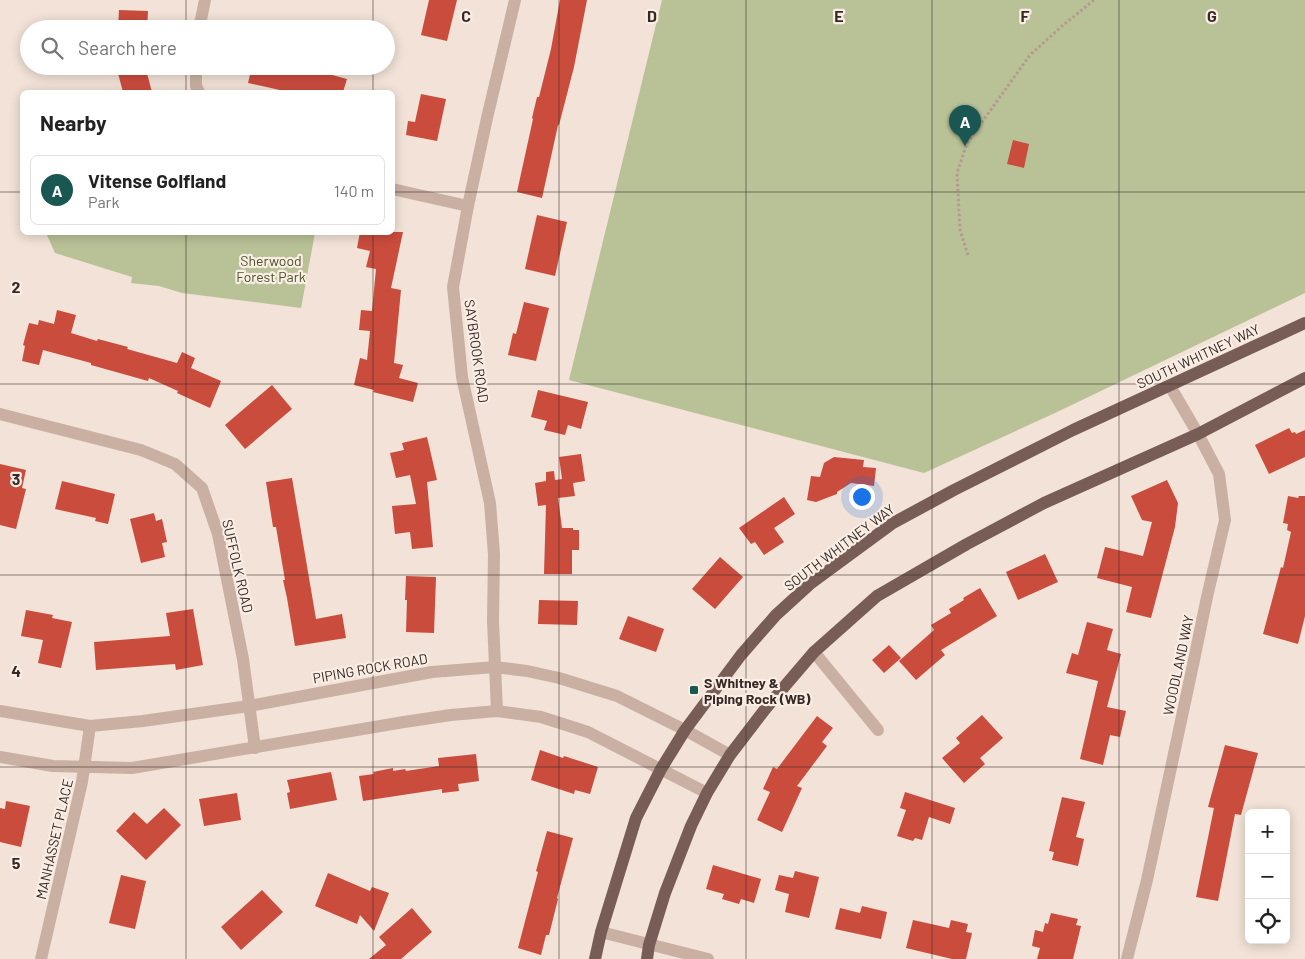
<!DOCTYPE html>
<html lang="en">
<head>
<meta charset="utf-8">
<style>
  body { margin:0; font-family:Barlow,sans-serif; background:#f2f2f2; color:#222 }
  .controls { position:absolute; right:15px; bottom:15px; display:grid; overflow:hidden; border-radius:8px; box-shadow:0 2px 12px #0003 }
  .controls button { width:45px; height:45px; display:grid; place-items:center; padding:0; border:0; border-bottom:1px solid #e0e0e0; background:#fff; color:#222; font:25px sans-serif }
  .you { position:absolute; left:861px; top:496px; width:18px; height:18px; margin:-12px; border:4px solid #fff; border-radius:50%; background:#1a73e8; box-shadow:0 0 0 8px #1a73e833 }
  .badge { display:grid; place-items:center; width:32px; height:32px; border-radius:50%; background:#1a5753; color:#fff; font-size:16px; font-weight:700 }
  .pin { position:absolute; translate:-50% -41px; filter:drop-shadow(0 1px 2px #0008) }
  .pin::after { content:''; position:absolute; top:26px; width:18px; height:15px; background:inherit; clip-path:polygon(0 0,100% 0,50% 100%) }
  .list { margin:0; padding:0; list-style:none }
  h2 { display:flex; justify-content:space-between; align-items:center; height:65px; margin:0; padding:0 20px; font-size:21px }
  h2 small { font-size:16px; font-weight:400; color:#767676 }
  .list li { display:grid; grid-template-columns:32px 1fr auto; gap:15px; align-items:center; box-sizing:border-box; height:70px; margin:0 10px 10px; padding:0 10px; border:1px solid #e0e0e0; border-radius:8px }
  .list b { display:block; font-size:19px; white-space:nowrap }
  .list p { margin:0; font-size:16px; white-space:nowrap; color:#767676 }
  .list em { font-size:16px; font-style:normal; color:#767676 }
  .icon { flex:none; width:28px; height:28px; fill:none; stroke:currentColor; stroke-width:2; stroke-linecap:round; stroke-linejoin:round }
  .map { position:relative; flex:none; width:1305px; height:959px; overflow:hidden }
  .search { position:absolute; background:#fff; box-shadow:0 2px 12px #0003; left:20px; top:20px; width:375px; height:55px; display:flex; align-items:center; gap:12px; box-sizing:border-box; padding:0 18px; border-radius:28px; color:#767676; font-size:19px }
  .panel { position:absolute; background:#fff; box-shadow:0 2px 12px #0003; left:20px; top:90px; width:375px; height:145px; border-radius:8px }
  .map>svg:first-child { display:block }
</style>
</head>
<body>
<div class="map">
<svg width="1305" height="959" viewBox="0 0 1305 959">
  <rect width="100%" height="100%" fill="#f2e2d7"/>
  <g fill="#b9c197">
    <path d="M662,0H1305V293L1055,413L924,473L569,380Z"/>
    <path d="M46,233H315L301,308L182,293L159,286L131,283L132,277L55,253Z"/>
  </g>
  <g fill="#ca4c3d">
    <path d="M429,0H457L447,41L421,35Z"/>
    <path d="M560,0H587L574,67L559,125H558L542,198L517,192L533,119L532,118L537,97H539L551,49Z"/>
    <path d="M119,10L148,11L147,29H118Z"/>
    <path d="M116,66H145L152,92H123Z"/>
    <path d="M252,66H307L306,68L347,79L343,92H289L248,83Z"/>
    <path d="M421,94L446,99L437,141L406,135L408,121L415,122Z"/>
    <path d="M1013,140L1029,144L1024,168L1007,164Z"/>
    <path d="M537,215L567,222L555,276L525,269Z"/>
    <path d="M360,232H403L391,288L401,290L394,363L403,365L399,378L418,383L413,402L373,392L374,390L354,385L360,358L367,360L370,331L359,330L361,310L372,311L376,269L366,267L370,251L357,248Z"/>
    <path d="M524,302L549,308L536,361L508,355L513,333L516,334Z"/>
    <path d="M57,310L76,315L71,333L97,341L98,339L128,347L127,349L177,363L182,352L195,358L191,368L221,381L210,408L177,393L178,391L149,378L148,381L91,365V363L43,350L39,365L22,361L25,346L23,345L29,323L38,325L39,320L54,324Z"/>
    <path d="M272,385L292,409L245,449L225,425Z"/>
    <path d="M538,390L588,402L581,429L568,425L565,435L544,430L547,421L531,417Z"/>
    <path d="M1289,428L1292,433L1295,432L1296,434L1305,430V457L1269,474L1255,445Z"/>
    <path d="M427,437L437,480L427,482L433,547L412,549L410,532L395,534L392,506L416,504L410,475L396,478L390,453L404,450L402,443Z"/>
    <path d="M581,454L585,481L573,483L575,496L558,498L562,528H573V530H579V550H572V574H544L546,505L538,506L535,483L546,481V472L554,471L555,480L562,479L559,457Z"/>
    <path d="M834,457L864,460L863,467L876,468L874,486L851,483L837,492V494L816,502L807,500L811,476L820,477L824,463Z"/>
    <path d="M0,464L26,470L22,488L26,489L16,529L0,525Z"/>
    <path d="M292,478L316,619L342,614L346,638L295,646L287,598L283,580H285L276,527H273L266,482Z"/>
    <path d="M1167,480L1178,503L1175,527L1151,618L1126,612L1132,587L1097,578L1105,547L1143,556L1152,522L1142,520L1131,496Z"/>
    <path d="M62,481L115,494L108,524L95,521L96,518L55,509Z"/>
    <path d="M1288,496L1298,498L1299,496H1305V616L1298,644L1263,634L1281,567L1283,568L1291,532L1287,530L1288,524L1283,523Z"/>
    <path d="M784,497L795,514L774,528L784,542L764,555L755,542L751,544L739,528Z"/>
    <path d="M154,513L156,521L162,519L167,542L162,543L165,557L141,563L130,519Z"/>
    <path d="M1045,554L1058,582L1018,600L1006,572Z"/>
    <path d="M720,557L743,577L715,609L692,589Z"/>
    <path d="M406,576L436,577L434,633L406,632L407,600H405Z"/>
    <path d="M980,588L997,616L941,650L945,655L916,680L899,661L934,630L931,625L951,613L949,609L964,600L963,598Z"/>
    <path d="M539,600L578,601L577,625L538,624Z"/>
    <path d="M193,609L203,665L176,670L175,664L96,670L94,642L170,636L166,613Z"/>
    <path d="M26,610L53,615L52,618L72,622L61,668L38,663L43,640L21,636Z"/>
    <path d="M628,616L664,629L656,652L619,639Z"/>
    <path d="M1087,622L1113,629L1107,650L1121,654L1107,707L1126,711L1120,737L1110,735L1103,765L1080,759L1098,681L1066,673L1072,653L1078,655Z"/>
    <path d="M889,645L901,658L884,673L872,660Z"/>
    <path d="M982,715L1003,738L980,758L985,764L964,783L942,758L960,743L956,738Z"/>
    <path d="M817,716L833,728L822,742L827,746L797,786L802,788L782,832L757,820L770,792L763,789L773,767L777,769Z"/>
    <path d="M1225,745L1258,753L1241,815L1235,814L1218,901L1196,897L1214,808L1208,807Z"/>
    <path d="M540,750L563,758L564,756L598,767L590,794L575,790L574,794L531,780Z"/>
    <path d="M476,754L479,781L458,784L459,791L442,793V789L363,801L359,776L374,774L373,772L393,768V771L405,769L406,771L439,766L438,758Z"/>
    <path d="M331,772L337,800L290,809L287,793L290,792L287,780Z"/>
    <path d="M905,792L955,808L950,824L929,817L922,840L915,838L913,841L897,836L906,810L900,808Z"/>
    <path d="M237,793L241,820L204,826L199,799Z"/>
    <path d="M1062,797L1085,802L1076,837L1084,839L1078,866L1052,860L1054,852L1049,851Z"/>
    <path d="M6,801L30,806L21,847L0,842V808L5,809Z"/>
    <path d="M164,808L181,825L146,860L116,831L134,812L147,824Z"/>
    <path d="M547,831L573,838L557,898L558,899L549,935H546L541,955L518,948L538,872L536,871Z"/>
    <path d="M713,865L761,879L754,903L741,899L739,904L722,899L724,894L706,889Z"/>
    <path d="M795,871L819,877L809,918L785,912L789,894L775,890L779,875L793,878Z"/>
    <path d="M328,873L370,891L372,887L389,893L374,931L360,915L357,924L315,906Z"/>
    <path d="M121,875L146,881L135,929L109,923Z"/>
    <path d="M262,890L283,912L241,950L221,927Z"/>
    <path d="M862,906L887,912L881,939L835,929L840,908L860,913Z"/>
    <path d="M412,908L432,932L401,959H369L386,945L379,937Z"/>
    <path d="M1051,913L1078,919L1076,925L1081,926L1073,959H1037L1040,948L1032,946L1035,930L1043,932L1045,923L1048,924Z"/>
    <path d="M913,920L949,928L951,920L968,924L966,932L972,933L966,959H952L906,948Z"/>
  </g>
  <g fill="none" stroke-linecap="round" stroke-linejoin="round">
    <path stroke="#b6998e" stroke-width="3" stroke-dasharray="2.5 2.5" stroke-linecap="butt" d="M968,255L960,230L957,173L967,143L1030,55L1062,26L1094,0"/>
    <g stroke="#cab0a3" stroke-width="12">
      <path d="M199,29L205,0"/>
      <path d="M196,66V86L199,92"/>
      <path d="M392,189L468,206"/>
      <path d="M0,414L141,450L175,464L202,488L218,534L243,659L255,748"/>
      <path d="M814,652L878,730"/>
      <path d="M0,711L90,726L143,721L249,706L432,672L495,667L527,671L559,678L617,696L685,730L730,755"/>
      <path d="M497,711L493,621L494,554L490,503L462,377L453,287L468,206L487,118L515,0"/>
      <path d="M0,757L53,766L132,768L404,722L451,715L497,711L541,717L588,732L707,793"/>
      <path d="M601,932L708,959"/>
      <path d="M41,959L82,782L90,726"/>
      <path d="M1127,959L1147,880L1194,660L1207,597L1225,520L1219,474L1198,434L1170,386"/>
    </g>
    <g stroke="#775d56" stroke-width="12">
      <path d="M595,959L601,932L636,818L661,769L685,730L741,655L776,615L810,584L893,523L954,490L1073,430L1305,323"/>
      <path d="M647,959L649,945L665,893L691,826L707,793L730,755L766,708L814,652L877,596L967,544L1044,503L1198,434L1305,378"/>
    </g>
  </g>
  <path fill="none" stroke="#352826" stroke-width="1" stroke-opacity="0.55" d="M186,0V29M373,0V29M559,0V959M746,0V959M932,0V959M1119,0V959M186,66V92M373,66V92M0,192H22M392,192H1305M186,232V959M373,232V959M0,384H1305M0,575H1305M0,767H1305"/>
  <rect fill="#1a5753" stroke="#f9ede4" stroke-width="2" x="689" y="685" width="10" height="10" rx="2.5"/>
  <g text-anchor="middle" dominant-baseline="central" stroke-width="4.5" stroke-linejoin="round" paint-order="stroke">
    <g font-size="14" fill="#4a5429" stroke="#f9ede4">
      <text x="271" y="260">Sherwood<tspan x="271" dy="16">Forest Park</tspan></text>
    </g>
    <g font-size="14" fill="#352826" stroke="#f9ede4">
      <text transform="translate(477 351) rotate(82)">SAYBROOK ROAD</text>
      <text transform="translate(1198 356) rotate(-25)">SOUTH WHITNEY WAY</text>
      <text transform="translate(839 547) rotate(-37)">SOUTH WHITNEY WAY</text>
      <text transform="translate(238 566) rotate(77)">SUFFOLK ROAD</text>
      <text transform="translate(1178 665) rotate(-78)">WOODLAND WAY</text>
      <text transform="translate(370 668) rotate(-10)">PIPING ROCK ROAD</text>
      <text transform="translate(54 839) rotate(-77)">MANHASSET PLACE</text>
    </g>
    <g font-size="14" font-weight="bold" fill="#352826" stroke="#f9ede4" text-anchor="start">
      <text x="704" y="682">S Whitney &amp;<tspan x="704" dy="16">Piping Rock (WB)</tspan></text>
    </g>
  </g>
  <g font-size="16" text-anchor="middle" font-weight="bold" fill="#352826" stroke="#f9ede4" stroke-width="4.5" stroke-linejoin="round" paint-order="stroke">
    <text x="466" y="22">C</text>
    <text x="652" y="22">D</text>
    <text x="839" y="22">E</text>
    <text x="1025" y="22">F</text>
    <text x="1212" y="22">G</text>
    <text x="16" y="293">2</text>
    <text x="16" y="485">3</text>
    <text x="16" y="677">4</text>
    <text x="16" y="869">5</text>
  </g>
</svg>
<div class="controls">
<button>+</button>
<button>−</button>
<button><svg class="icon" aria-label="locate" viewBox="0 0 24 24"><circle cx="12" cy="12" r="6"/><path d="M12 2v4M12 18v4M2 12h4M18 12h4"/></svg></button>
</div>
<div class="you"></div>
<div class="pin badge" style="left:965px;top:146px">A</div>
<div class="search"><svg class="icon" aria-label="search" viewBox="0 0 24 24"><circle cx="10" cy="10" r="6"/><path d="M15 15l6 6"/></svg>Search here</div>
<section class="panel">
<h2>Nearby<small></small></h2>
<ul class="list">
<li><span class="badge">A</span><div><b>Vitense Golfland</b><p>Park</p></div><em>140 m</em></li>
</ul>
</section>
</div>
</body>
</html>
